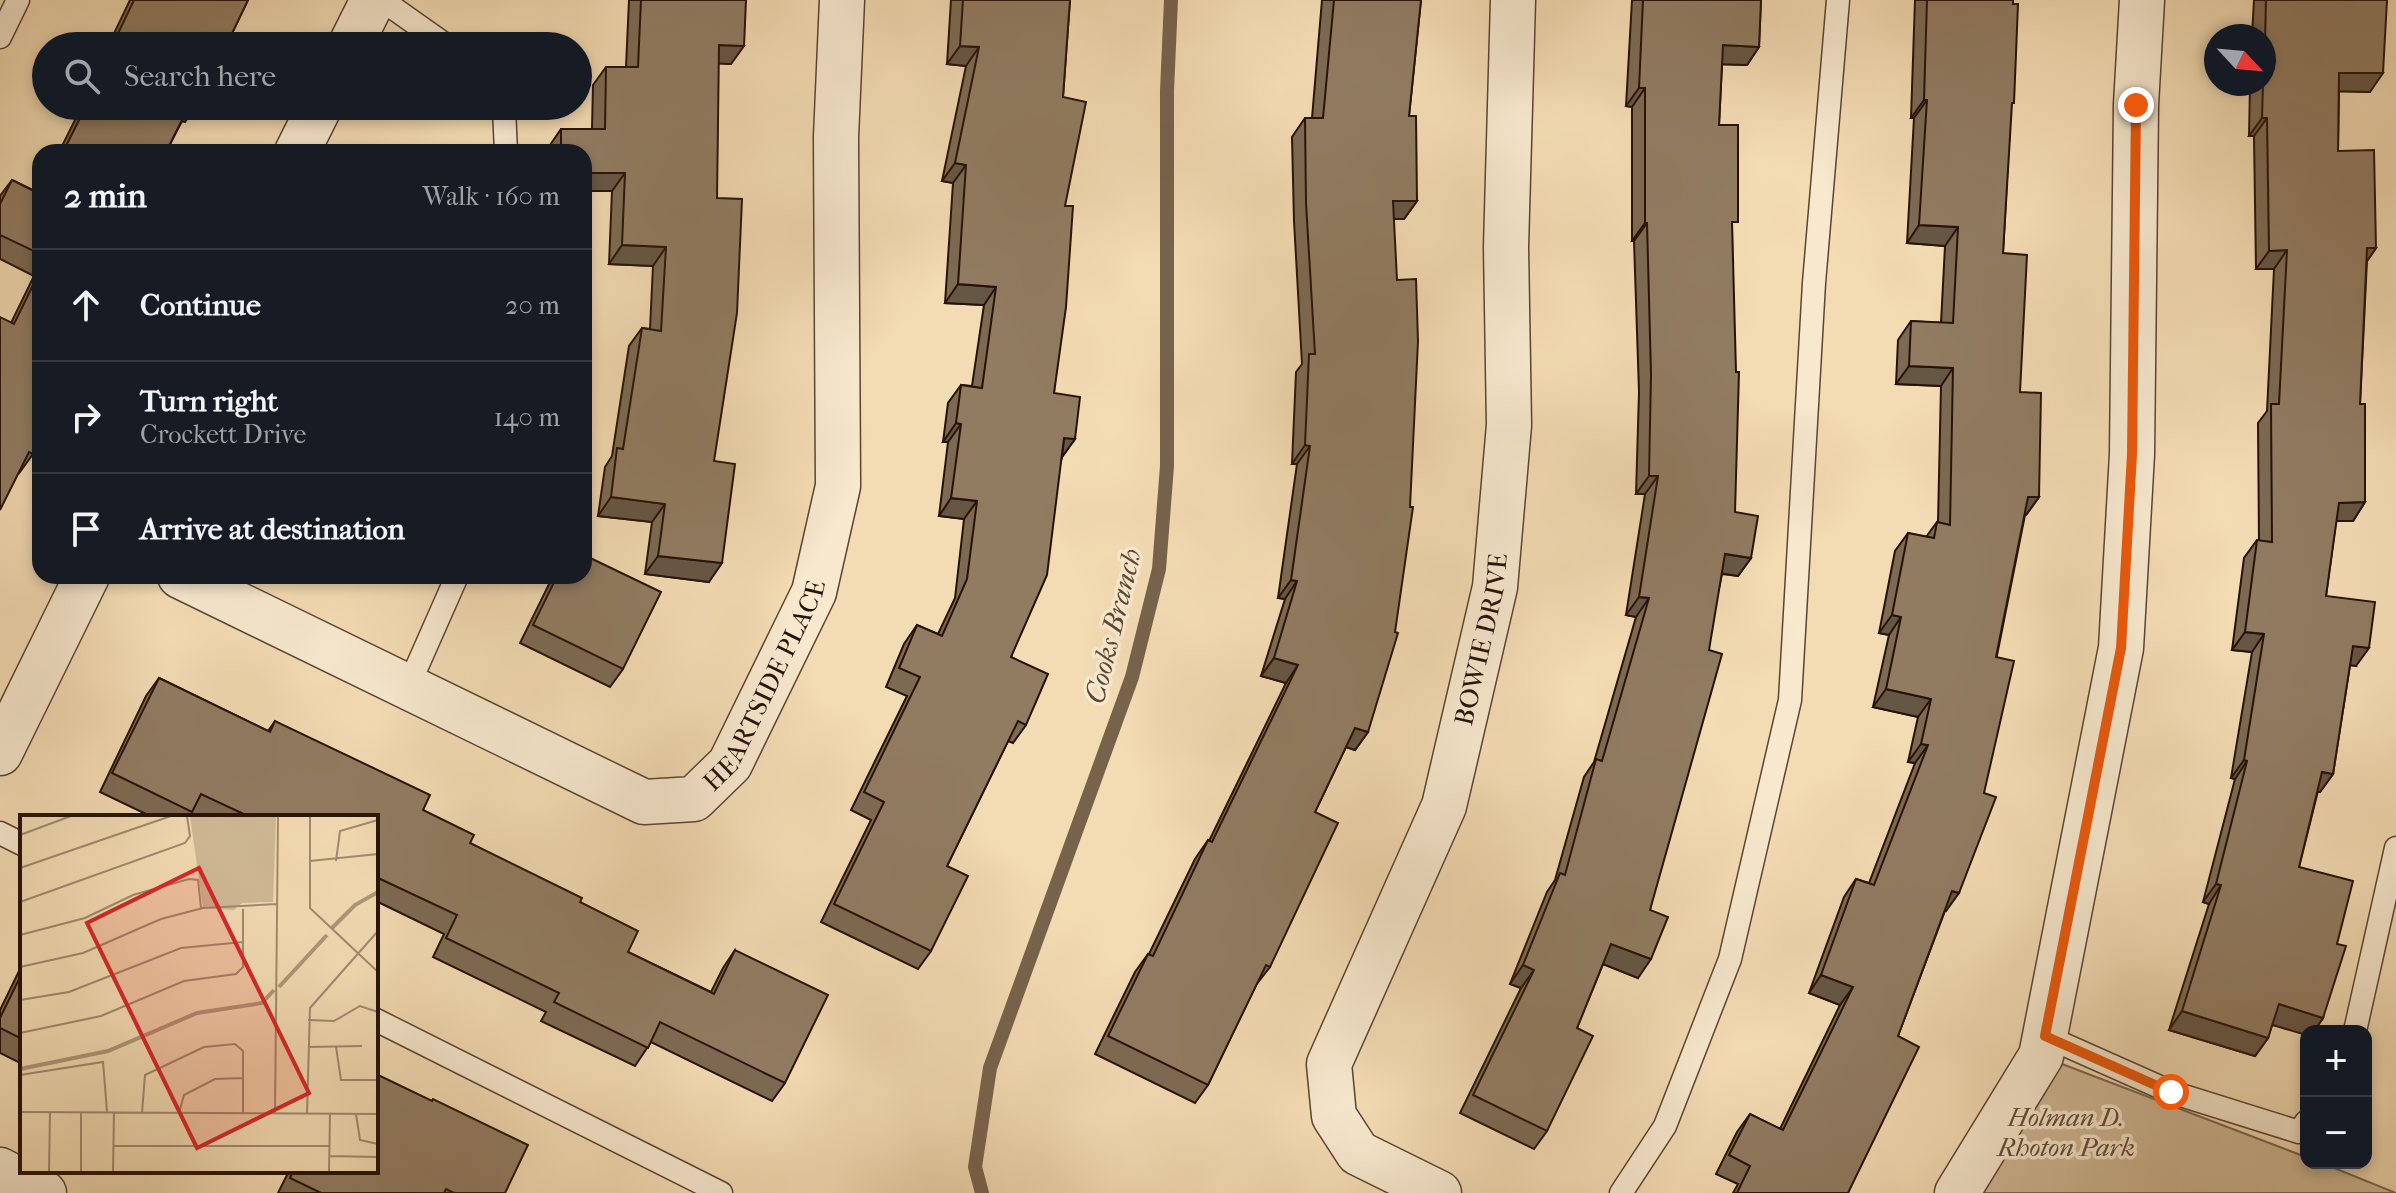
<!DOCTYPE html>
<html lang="en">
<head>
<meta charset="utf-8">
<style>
  body { margin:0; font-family:"IM FELL French Canon",serif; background:#20242c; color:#f1f3f6 }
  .controls { position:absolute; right:24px; bottom:24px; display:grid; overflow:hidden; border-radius:16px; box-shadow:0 4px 12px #0003 }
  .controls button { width:72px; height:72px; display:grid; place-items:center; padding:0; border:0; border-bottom:2px solid #363941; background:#171b24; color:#f1f3f6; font:40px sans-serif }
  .compass { position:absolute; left:2204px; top:24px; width:72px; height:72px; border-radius:50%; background:#171b24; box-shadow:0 4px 12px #0003; rotate:116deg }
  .stop { position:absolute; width:24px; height:24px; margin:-18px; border:6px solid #ea580c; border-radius:50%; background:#fff }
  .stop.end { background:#ea580c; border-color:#fff; box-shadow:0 2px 8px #0008 }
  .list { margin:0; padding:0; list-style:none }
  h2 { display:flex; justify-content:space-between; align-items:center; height:104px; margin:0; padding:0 32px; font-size:34px }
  h2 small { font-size:26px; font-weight:400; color:#9ea1a6 }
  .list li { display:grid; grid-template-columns:52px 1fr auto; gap:24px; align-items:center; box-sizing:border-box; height:112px; padding:0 32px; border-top:2px solid #363941 }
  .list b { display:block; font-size:30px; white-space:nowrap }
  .list p { margin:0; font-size:26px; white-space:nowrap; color:#9ea1a6 }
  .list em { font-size:26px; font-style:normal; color:#9ea1a6 }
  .icon { flex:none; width:44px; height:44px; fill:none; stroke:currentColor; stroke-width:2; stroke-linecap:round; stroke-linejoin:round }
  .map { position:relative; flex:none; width:2396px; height:1193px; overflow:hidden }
  .search { position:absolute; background:#171b24; box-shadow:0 4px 12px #0003; left:32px; top:32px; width:560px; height:88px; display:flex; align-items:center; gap:20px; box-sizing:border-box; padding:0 28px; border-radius:44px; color:#9ea1a6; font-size:30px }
  .panel { position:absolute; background:#171b24; box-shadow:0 4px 12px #0003; left:32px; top:144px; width:560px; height:440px; border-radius:24px }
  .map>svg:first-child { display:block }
</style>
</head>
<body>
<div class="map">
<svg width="2396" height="1193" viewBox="0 0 2396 1193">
  <rect width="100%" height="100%" fill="#f3dbb3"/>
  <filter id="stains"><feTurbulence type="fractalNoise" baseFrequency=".0025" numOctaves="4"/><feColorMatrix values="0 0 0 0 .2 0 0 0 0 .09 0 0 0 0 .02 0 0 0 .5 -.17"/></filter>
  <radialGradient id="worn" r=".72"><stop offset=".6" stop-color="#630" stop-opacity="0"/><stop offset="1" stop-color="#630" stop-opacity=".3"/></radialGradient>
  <path fill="#d0b996" stroke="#7c6650" stroke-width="2" d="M2041,1056L2306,1157V1163H2322L2396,1193H1957Z"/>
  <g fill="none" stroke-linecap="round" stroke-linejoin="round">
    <path stroke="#78624c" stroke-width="14" d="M982,1193L975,1167L990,1068L1132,677L1159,569L1167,466V91L1171,0"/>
    <g stroke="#5a4434" stroke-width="25">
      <g id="service">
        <path d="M382,0L447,46"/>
        <path d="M0,37L18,0"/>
        <path d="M502,106L504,109L506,152"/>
        <path d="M408,687L457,576"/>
        <path d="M0,833L22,844"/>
        <path d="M376,1020L721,1193"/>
        <path d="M2355,1031L2396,848"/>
        <path d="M2045,1036L2171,1092L2299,1132L2306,1122"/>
        <path d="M1621,1193L1665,1126L1730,959L1790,700L1814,283L1838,0"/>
      </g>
    </g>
    <g stroke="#5a4434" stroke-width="47">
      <g id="minor">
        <path id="s1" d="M180,576L644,802L694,799L730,764L814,592L838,486L836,137L842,0"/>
        <path d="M0,1170L44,1193"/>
        <path id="s2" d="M1439,1193L1358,1153L1334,1116L1329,1064L1444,806L1495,587L1509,425L1506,247L1513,0"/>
        <path d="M1957,1193L2041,1056L2121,648L2132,454L2136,105L2142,0"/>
      </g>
    </g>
    <g stroke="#5a4434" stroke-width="47">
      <g id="tertiary">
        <path d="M350,46L373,0"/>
        <path d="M297,152L320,106"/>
        <path d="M0,753L87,576"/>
      </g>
    </g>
    <use href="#service" stroke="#f7e8ce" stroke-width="22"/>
    <use href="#minor" stroke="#f7e8ce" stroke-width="44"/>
    <use href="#tertiary" stroke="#f7e8ce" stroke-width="44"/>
  </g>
  <g fill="#7d6a53" stroke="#271209" stroke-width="2">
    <path d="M130,0H248L226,46H108Z"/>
    <path d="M629,0H746L731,64L718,63L714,461L709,582L645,574L652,522L598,516L605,467L612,456L629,346L642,328L650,329L653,266L609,264L612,191H584V152H548V148L561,129H592L593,85L606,67H626Z"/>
    <path d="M951,0H1070L1063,97L1065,206L1054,393L1075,439L1062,457L1011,657L1026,725L1013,743L1008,741L947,866L931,951L918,969L821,922L871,820L851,810L907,696L886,687L904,644L917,625L938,634L955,598L964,519L939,516L948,442H943L948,403L961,385L972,386L984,305L945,303L953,183L942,181L966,66L947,64Z"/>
    <path d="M1322,0H1421L1409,116L1417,201L1404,219H1394L1368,732L1355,750L1346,747L1315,812L1270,967L1256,985L1208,1085L1195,1103L1095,1054L1135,972L1148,954H1149L1195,859L1208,840L1209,841L1286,683L1261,676L1285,599L1278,598L1297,464H1292L1296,372L1302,364L1294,221L1292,137L1305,118H1312Z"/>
    <path d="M1632,0H1761L1759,47L1747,65L1722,64L1719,125L1732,230L1735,512L1751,558L1738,576L1722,574L1650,910L1638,978L1603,964L1577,1028L1547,1131L1534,1149L1460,1113L1521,988L1510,984L1547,892L1555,880L1584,777L1594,762L1636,617L1626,615L1645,494H1636L1639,392L1634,241H1632V107L1626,106Z"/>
    <path d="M1915,0H2013L2011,106L2003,253L2020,392L2039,497L2026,515H2025L1946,911H1945L1898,1036L1848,1193H1733L1738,1184L1716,1174L1737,1132L1750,1114L1780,1129L1840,1005L1809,993L1844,897L1856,879L1869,883L1915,763L1908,762L1918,717L1873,707L1889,635L1879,633L1895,551L1908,533L1926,537L1937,522H1938L1941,386L1896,384L1898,340L1911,321L1941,323L1945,246L1907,243L1914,118H1911Z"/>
    <path d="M2254,0H2387L2370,92L2339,91L2338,151L2376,248L2367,261L2360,404L2365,502L2353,521H2336L2326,596L2356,666L2350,665L2333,774L2320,792L2318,791L2299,867L2337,944L2323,1018L2314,1031H2306L2272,1025L2268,1038L2255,1056L2169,1030L2209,904L2203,902L2235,779L2231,778L2252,652L2232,650L2244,558L2257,540H2259L2258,423L2267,411L2274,269H2256L2254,136H2249L2250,84H2264V36H2252Z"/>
    <path d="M82,106H196L185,122L182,121L166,152H59Z"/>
    <path d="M12,180L39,193L40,192V439L33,454L20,472L11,323L34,276L0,259V196Z"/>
    <path d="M553,576H584L623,669L610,687L520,643Z"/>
    <path d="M159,678L268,731L275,721L423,810L470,843L580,902L628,952L711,992L723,968L735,950L785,1083L772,1101L651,1042L635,1066L541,1021L546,1012L433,957L444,934L376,901V817H199L191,814L189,817H152L100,792L146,696Z"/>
    <path d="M22,965V1064L0,1053V1010Z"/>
    <path d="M289,1171H376L505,1193H278Z"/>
  </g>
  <g fill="#665644" stroke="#271209" stroke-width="2">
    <path d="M719,45L744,46L731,64L706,63Z"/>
    <path d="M1723,45L1759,47L1747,65L1710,64Z"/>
    <path d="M960,46L979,47L966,66L947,64Z"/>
    <path d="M2339,73H2383L2370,92L2326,91Z"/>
    <path d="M1639,88H1645L1632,107L1626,106Z"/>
    <path d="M1924,100H1927L1914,118H1911Z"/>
    <path d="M2262,118H2267L2254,136H2249Z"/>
    <path d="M955,163L966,165L953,183L942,181Z"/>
    <path d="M584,173H625L612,191H584Z"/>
    <path d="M1393,201H1417L1404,219H1380Z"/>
    <path d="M1645,223H1647L1634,241H1632Z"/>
    <path d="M1919,225L1958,227L1945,246L1907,243Z"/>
    <path d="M622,245L666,247L653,266L609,264Z"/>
    <path d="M2367,248H2376L2363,267Z"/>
    <path d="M2287,250L2274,269H2256L2269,251Z"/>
    <path d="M958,284L996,287L984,305L945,303Z"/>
    <path d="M1909,366L1953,368L1941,386L1896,384Z"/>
    <path d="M956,423L961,424L948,442H943Z"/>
    <path d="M1064,438L1075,439L1062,457Z"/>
    <path d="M1305,445L1310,446L1297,464H1292Z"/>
    <path d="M1649,476H1658L1645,494H1636Z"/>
    <path d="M611,497L665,504L652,522L598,516Z"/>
    <path d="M2028,497H2039L2026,515H2016Z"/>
    <path d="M951,498L977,501L964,519L939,516Z"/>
    <path d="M2365,502L2353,521H2326L2339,503Z"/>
    <path d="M1725,554L1751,558L1738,576L1712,572Z"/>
    <path d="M658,556L722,563L709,582L645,574Z"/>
    <path d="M1291,580L1297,581L1285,599L1278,598Z"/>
    <path d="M1639,597L1649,598L1636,617L1626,615Z"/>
    <path d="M1892,615L1901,617L1889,635L1879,633Z"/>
    <path d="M2245,632L2264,634L2252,652L2232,650Z"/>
    <path d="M2353,646L2369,648L2356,666L2341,664Z"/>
    <path d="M1274,658L1298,665L1286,683L1261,676Z"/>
    <path d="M1886,689L1931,699L1918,717L1873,707Z"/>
    <path d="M1355,728L1368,732L1355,750L1343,746Z"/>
    <path d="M1921,744L1928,745L1915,763L1908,762Z"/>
    <path d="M2244,760L2247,761L2235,779L2231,778Z"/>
    <path d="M2322,772L2333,774L2320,792L2310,790Z"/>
    <path d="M2216,884L2221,885L2209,904L2203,902Z"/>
    <path d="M1952,891L1959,893L1946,911L1940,909Z"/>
    <path d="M1611,944L1651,959L1638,978L1598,962Z"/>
    <path d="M1523,965L1534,970L1521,988L1510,984Z"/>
    <path d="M1821,975L1853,987L1840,1005L1809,993Z"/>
    <path d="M2279,1004L2323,1018L2314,1031H2306V1035L2266,1023Z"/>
    <path d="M2182,1011L2268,1038L2255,1056L2169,1030Z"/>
  </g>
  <g fill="#917b61" stroke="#271209" stroke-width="2">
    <path d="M134,0H248L226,46H112Z"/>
    <path d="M641,0H746L744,46L719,45L717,198L742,199L737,313L714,461L735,464L722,563L658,556L665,504L611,497L617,448L623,449L642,328L661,331L666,247L622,245L625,173H584V152H561V129H605L606,67H638Z"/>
    <path d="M963,0H1070L1063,97L1086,102L1065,206H1073L1066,307L1054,393L1080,397L1075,439L1064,438L1047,575L1011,657L1048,674L1026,725L1018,721L947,866L968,876L931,951L834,904L884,802L864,792L920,677L899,668L917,625L942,636L967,579L977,501L951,498L961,424L956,423L961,385L982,388L996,287L958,284L966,165L955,163L979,47L960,46Z"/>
    <path d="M1334,0H1421L1409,116H1416L1417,201H1393L1397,280L1416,279L1418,341L1410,507H1413L1395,632L1398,633L1368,732L1355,728L1315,812L1338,823L1270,967L1266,965L1208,1085L1108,1036L1148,954L1153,956L1208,840L1212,842L1298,665L1274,658L1297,581L1291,580L1310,446L1305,445L1309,354H1315L1306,203L1305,118H1323Z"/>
    <path d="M1643,0H1761L1759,47L1723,45L1719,125H1738V222H1732L1736,372H1739L1735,512L1758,516L1751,558L1725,554L1709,650L1722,654L1650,910L1668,917L1651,959L1611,944L1577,1028L1593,1036L1547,1131L1473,1095L1534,970L1523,965L1560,873L1565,875L1596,759L1602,761L1649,598L1639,597L1658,476H1649L1651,374L1647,223H1645V88H1639Z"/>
    <path d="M1927,0H2013V4H2018L2014,103H2012L2003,253L2027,255L2020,392L2041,393L2039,497H2028L1996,657L2014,661L1984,793L1996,797L1959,893L1952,891L1898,1036L1919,1047L1848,1193H1737L1750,1166L1729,1155L1750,1114L1783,1130L1853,987L1821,975L1856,879L1874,885L1928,745L1921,744L1931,699L1886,689L1901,617L1892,615L1908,533L1934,538L1937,522L1950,525L1953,368L1909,366L1911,321L1953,323L1958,227L1919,225L1927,100H1924Z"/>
    <path d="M2266,0H2387L2383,73H2339L2338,151L2374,150L2376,248H2367L2360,404H2365V502L2339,503L2326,596L2375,602L2369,648L2353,646L2333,774L2322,772L2299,867L2353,881L2337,944L2346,946L2323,1018L2279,1004L2268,1038L2182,1011L2221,885L2216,884L2247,761L2244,760L2264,634L2245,632L2257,540L2272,542L2271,404H2279L2287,250L2269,251L2267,118H2262L2263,84H2264Z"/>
    <path d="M86,106H189L166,152H63Z"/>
    <path d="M12,180L40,194V254L0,235V204Z"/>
    <path d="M40,271V439L33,454L29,452L0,510V317L14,324Z"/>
    <path d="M584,555L661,592L623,669L533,625L557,576H584Z"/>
    <path d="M159,678L270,732L275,721L430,795L423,810L474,835L470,843L582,898L580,902L638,931L628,952L714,994L735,950L828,995L785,1083L660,1022L648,1048L554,1002L559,993L446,938L457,915L376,877V817H250L201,794L192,812L112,773Z"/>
    <path d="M22,973V1039L0,1028V1018Z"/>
    <path d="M376,1074L432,1101L433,1099L528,1145L505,1193H454L446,1189L444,1193H321L290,1178L293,1171H376Z"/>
  </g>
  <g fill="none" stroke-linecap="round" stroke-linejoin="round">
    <path stroke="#ea580c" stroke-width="10" d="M2136,105L2132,454L2121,648L2045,1036L2171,1092"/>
  </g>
  <g text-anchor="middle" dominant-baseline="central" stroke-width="7" stroke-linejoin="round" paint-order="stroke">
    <g font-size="26" fill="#271209" stroke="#f7e8ce">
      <text stroke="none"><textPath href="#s2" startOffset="640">BOWIE DRIVE</textPath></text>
      <text stroke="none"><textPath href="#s1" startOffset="702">HEARTSIDE PLACE</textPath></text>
    </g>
    <g font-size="26" font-style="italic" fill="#624c3a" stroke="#f7e8ce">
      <text x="2066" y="1117">Holman D.<tspan x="2066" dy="30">Rhoton Park</tspan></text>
    </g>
    <g font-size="28" font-style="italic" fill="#5d4736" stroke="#f7e8ce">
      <text transform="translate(1113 626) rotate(-76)">Cooks Branch</text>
    </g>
  </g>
  <g transform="translate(20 815)">
    <rect width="358" height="358" fill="#f3dbb3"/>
    <path d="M170,1H256L253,87L222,88L214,95L183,93Z" fill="#d0b996"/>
    <path fill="none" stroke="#ae9779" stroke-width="4" d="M312,113L335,90L358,77M259,172L307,120M0,254L88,236L177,198L242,188L254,175"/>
    <path fill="none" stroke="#a18b6f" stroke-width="2" d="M290,1V93L358,157M0,20L51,1M290,46L358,39M316,46L320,16L358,5M0,53L151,1M0,87L165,28L170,21L167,1M0,120L65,103L113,80L169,64L178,65L181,93M0,152L63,138L141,104L183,93L257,89M0,185L49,177L161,133L223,127M288,205L314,206L340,191L358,197M0,218L81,201L164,166L216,159L223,152V94M288,232L342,231M316,232L321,265H358M0,260L83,247L87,297M0,297L358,299M61,297V357M122,298L125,260L184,232L215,229L223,236V298M159,298L164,280L195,264L223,263M255,298L258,1M287,299L290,193L358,116M336,299L340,325L358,329M94,331H309M309,341L358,342M29,357L30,297M93,357L94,297M309,357L310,299"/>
    <path fill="#d62828" fill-opacity="0.15" stroke="#d62828" stroke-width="4" d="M179,53L289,278L177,333L67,108Z"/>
    <rect width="358" height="358" fill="none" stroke="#271209" stroke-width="4"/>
  </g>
  <rect width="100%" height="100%" filter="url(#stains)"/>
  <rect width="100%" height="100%" fill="url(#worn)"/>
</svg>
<div class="controls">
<button>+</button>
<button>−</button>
</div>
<svg class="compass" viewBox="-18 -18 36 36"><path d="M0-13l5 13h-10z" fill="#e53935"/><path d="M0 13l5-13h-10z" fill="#9ea1a6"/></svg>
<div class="stop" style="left:2171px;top:1092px"></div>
<div class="stop end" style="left:2136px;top:105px"></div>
<div class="search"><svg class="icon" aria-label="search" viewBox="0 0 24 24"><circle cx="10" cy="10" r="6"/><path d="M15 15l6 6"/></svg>Search here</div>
<section class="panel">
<h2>2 min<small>Walk · 160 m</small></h2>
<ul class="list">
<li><svg class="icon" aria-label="ahead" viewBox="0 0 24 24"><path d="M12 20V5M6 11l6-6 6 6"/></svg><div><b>Continue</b></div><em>20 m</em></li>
<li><svg class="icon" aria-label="right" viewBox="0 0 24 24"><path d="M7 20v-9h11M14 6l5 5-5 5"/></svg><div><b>Turn right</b><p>Crockett Drive</p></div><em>140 m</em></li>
<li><svg class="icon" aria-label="arrive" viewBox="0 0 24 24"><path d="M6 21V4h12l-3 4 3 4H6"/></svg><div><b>Arrive at destination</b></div></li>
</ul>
</section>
</div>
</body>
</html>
